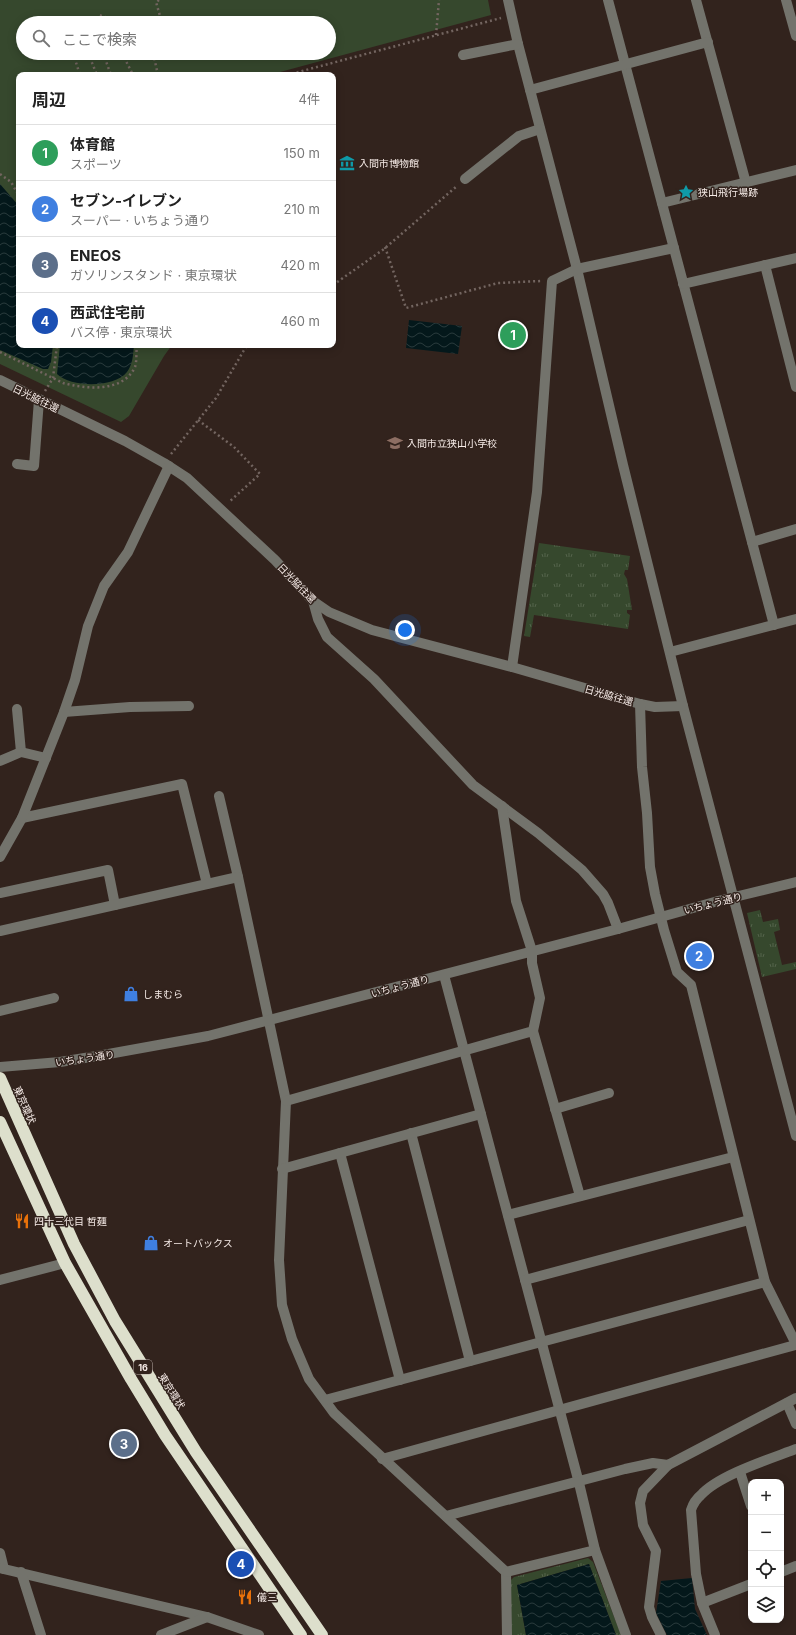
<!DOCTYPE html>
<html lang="ja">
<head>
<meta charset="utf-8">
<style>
  body { margin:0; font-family:Inter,"Noto Sans JP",sans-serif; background:#f2f2f2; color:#222 }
  .controls { position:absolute; right:12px; bottom:12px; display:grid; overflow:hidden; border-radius:8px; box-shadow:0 2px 10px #0003 }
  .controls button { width:36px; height:36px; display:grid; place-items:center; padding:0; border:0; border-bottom:1px solid #e0e0e0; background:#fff; color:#222; font:20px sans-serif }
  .you { position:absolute; left:405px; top:630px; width:14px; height:14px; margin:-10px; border:3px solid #fff; border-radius:50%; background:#1a73e8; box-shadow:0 0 0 6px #1a73e833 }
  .badge { display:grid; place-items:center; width:26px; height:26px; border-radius:50%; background:#db2777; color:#fff; font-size:13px; font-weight:700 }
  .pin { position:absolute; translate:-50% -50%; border:2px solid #fff; box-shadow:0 1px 4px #0006 }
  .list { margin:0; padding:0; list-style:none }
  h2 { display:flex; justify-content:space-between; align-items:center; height:52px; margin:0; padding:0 16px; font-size:17px }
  h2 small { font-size:13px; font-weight:400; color:#767676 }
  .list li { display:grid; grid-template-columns:26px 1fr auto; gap:12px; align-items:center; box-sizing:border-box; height:56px; padding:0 16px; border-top:1px solid #e0e0e0 }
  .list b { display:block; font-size:15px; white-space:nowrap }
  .list p { margin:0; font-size:13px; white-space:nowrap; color:#767676 }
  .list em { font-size:13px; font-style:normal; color:#767676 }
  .icon { flex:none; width:22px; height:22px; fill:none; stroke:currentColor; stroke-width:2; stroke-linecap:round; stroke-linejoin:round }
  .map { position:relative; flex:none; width:796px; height:1635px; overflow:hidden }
  .search { position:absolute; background:#fff; box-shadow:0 2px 10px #0003; left:16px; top:16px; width:320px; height:44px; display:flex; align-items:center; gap:10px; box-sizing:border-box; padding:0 14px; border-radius:22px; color:#767676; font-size:15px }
  .panel { position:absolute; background:#fff; box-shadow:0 2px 10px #0003; left:16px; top:72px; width:320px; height:276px; border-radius:8px }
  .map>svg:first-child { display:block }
</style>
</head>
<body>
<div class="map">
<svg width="796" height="1635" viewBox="0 0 796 1635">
  <defs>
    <pattern id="grass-tufts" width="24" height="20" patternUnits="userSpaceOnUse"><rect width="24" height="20" fill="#36482d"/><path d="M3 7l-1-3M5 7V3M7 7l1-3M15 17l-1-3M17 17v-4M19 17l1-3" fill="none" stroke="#54634b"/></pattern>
    <pattern id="water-waves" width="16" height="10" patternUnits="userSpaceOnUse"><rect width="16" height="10" fill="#04181b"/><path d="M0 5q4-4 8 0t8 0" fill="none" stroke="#293a3c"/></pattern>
  </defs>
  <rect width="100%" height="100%" fill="#32231d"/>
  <g fill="url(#grass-tufts)">
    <path d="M539,543L630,556L628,570H625L624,574L627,579L632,610H627V613L630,615L628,629L534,615L530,637L524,636Z"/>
    <path d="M760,910L763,922L778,919L780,930L774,932L782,965L796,962V969L762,977L747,913Z"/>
    <path d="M588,1558L593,1562L621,1635H616L589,1564L517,1585L526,1635H511L510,1581L514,1577Z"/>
  </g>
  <path fill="#36482d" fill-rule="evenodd" d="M0,0H488L491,15L269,75H19V345H172L164,356L129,416L121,422L0,364ZM23,23H329V53H23Z"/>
  <g fill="url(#water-waves)">
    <path d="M0,184L19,206V345H53L51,362L48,369H43L0,350Z"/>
    <path d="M409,320L462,326L458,354L406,348Z"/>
    <path d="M60,345H134C133,355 133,364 127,372C114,388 72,388 57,374Z"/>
    <path d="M589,1564L616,1635H526L517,1585Z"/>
    <path d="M692,1578L695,1609L707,1635H667L656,1613L661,1581Z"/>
  </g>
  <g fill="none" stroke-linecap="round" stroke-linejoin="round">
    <g stroke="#736560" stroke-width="2.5" stroke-dasharray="2 3" stroke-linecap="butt">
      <path d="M159,0L156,2L162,23"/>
      <path d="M97,23L98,15H99L105,17L108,23"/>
      <path d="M436,35L439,0"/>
      <path d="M73,53L80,75"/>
      <path d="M88,53L97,75"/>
      <path d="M103,53L111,75"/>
      <path d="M122,53L133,75"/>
      <path d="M158,75L154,57L170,53"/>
      <path d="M287,75L501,18"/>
      <path d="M0,174L11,182L19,196"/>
      <path d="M385,247L406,308L498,283L541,281"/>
      <path d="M333,285L384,249L457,186"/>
      <path d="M170,345H175"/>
      <path d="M0,352L63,383C85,389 123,393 135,367C137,361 136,352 137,345"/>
      <path d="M45,391L53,378L57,345"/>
      <path d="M198,420L234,447L260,474L229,502"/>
      <path d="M171,454L216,398L247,345"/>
    </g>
    <g stroke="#73736c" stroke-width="10">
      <path d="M508,0L518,44L577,269L623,465L683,706L796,1136"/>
      <path d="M608,0L774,625"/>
      <path d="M696,0L746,183"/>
      <path d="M786,0L796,36"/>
      <path d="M463,55L518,44"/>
      <path d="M530,90L708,42"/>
      <path d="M465,179L519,136L540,129"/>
      <path d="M662,203L796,170"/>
      <path d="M765,265L796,387"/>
      <path d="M683,284L796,258"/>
      <path d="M0,380L125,441L164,463L187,478L275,560L313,601L329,612L372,630L512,667L640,704L655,707L683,706"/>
      <path d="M17,464L34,466L39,400"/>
      <path d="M752,542L796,529"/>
      <path d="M313,601L318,619L327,637L374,679L473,785L538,833L582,870L603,894L608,903L618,929"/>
      <path d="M670,652L796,619"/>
      <path d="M512,667L537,492L552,281L577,269L674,248"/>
      <path d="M640,704L642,767L647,813L650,867L655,894L664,930L677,972L691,985L765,1282L796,1344"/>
      <path d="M17,709L21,752"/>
      <path d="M64,712L130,707L189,706"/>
      <path d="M0,761L21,752L46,758"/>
      <path d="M219,796L238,877L286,1101L279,1260L282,1305L292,1339L309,1379L334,1413L506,1572L507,1635"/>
      <path d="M22,818L182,784L207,884"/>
      <path d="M0,857L22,818L64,712L75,680L88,626L104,586L128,552L169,466"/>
      <path d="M0,893L108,870L115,905"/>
      <path d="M0,931L238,877"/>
      <path d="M444,975L579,1483L595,1550L626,1635"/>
      <path d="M0,1011L54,998"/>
      <path d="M533,1031L580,1196"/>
      <path d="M0,1067L60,1062L103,1055L208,1036L618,929L718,901L796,882"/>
      <path d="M286,1101L533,1031L540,998L532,963V951L516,901L502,806"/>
      <path d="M555,1109L609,1093"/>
      <path d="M411,1133L470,1361"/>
      <path d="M340,1153L400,1380"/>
      <path d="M282,1169L481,1114"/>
      <path d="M508,1215L733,1157"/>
      <path d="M0,1280L65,1263"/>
      <path d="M525,1280L749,1220"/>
      <path d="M325,1400L765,1282"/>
      <path d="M787,1403L796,1424"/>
      <path d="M382,1459L795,1345"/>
      <path d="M740,1472L751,1506"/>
      <path d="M446,1516L625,1469L653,1463L668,1465L796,1398"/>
      <path d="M0,1553L4,1569"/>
      <path d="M0,1568L207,1617L259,1635"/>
      <path d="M21,1572L41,1635"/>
      <path d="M506,1572L595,1550"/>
      <path d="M781,1572L796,1566"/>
      <path d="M702,1603L751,1584"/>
      <path d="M161,1635L207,1617"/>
      <path d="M661,1635L652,1617L649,1607L656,1551L643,1525L640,1503L643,1491L668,1465"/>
      <path d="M715,1635L702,1603L696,1574L691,1510C693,1504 696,1499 701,1495C719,1475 770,1459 796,1449"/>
    </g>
    <g stroke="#dddfcc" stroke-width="12">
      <path d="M0,1078L74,1244L115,1321L196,1452L322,1635"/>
      <path d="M0,1122L65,1263L131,1379L165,1435L301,1635"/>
    </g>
  </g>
  <defs>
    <g id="museum-bare" transform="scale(1.2)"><path d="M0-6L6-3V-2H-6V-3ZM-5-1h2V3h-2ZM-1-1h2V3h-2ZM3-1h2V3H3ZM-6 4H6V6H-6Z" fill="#0f9aa8" stroke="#32231d" stroke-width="2.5" paint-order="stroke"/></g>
    <g id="sight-bare" transform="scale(1.2)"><path d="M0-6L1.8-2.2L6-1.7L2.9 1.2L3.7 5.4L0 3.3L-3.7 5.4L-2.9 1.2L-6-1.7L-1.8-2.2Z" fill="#0f9aa8" stroke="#32231d" stroke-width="2.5" paint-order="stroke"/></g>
    <g id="school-bare" transform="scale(1.2)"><path d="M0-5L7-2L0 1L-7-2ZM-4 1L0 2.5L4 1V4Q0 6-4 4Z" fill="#8d6e63" stroke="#32231d" stroke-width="2.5" paint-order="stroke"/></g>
    <g id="shop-bare" transform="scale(1.2)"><path d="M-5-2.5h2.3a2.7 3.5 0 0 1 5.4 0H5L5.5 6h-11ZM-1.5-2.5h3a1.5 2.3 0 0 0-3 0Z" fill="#3f7fe0" stroke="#32231d" stroke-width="2.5" paint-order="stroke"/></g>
    <g id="restaurant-bare" transform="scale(1.2)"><path d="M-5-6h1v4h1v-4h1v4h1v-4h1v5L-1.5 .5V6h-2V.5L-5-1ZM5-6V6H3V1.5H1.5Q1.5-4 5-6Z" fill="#e8710a" stroke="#32231d" stroke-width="2.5" paint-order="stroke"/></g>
  </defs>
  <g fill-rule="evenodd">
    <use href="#museum-bare" x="347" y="163"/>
    <use href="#sight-bare" x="686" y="192"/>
    <use href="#school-bare" x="395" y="443"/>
    <use href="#shop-bare" x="131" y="994"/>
    <use href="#restaurant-bare" x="22" y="1221"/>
    <use href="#shop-bare" x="151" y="1243"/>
    <use href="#restaurant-bare" x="245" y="1597"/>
  </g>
  <g text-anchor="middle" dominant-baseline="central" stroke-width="3" stroke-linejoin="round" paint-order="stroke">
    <rect fill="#32231d" stroke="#bbafaa" stroke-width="1" x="134" y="1360" width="18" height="14" rx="3"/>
    <g font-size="9" font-weight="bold" fill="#f6ebe7">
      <text x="143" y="1367">16</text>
    </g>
    <g font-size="10" fill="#f6ebe7" stroke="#32231d" text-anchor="start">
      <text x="359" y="163">入間市博物館</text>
      <text x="698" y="192">狭山飛行場跡</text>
      <text x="407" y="443">入間市立狭山小学校</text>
      <text x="143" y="994">しまむら</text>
      <text x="34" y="1221">四十三代目 哲麺</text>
      <text x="163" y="1243">オートバックス</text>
      <text x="257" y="1597">儀三</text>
    </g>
    <g font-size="10" fill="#f6ebe7" stroke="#32231d">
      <text transform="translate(36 398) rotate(26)">日光脇往還</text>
      <text transform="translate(297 583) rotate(46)">日光脇往還</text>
      <text transform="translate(609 695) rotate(16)">日光脇往還</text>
      <text transform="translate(713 903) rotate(-14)">いちょう通り</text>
      <text transform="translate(400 986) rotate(-15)">いちょう通り</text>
      <text transform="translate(85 1058) rotate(-8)">いちょう通り</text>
      <text transform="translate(25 1105) rotate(66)">東京環状</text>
      <text transform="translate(172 1391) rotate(58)">東京環状</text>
    </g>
  </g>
</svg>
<div class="controls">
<button>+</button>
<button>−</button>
<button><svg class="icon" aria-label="locate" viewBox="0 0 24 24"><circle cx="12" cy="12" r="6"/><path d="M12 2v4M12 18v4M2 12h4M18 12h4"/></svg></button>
<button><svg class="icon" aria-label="layers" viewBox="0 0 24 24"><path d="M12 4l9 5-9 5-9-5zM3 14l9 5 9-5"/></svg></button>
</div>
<div class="you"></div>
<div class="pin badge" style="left:513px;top:335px;background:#2e9e5b">1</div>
<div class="pin badge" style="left:699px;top:956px;background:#3f7fe0">2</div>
<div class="pin badge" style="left:124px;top:1444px;background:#5c6f8a">3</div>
<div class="pin badge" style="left:241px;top:1564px;background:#1a4fb4">4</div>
<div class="search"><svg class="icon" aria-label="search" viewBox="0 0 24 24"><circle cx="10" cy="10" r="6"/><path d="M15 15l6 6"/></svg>ここで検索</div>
<section class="panel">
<h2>周辺<small>4件</small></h2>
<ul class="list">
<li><span class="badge" style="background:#2e9e5b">1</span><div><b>体育館</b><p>スポーツ</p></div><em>150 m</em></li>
<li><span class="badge" style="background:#3f7fe0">2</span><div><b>セブン-イレブン</b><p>スーパー · いちょう通り</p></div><em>210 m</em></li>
<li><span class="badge" style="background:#5c6f8a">3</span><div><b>ENEOS</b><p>ガソリンスタンド · 東京環状</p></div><em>420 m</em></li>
<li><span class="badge" style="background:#1a4fb4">4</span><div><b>西武住宅前</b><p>バス停 · 東京環状</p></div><em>460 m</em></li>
</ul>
</section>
</div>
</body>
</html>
